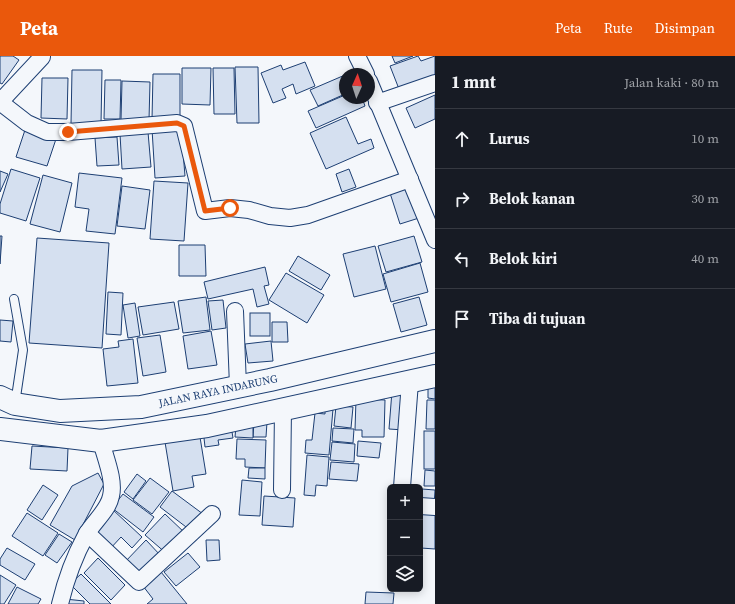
<!DOCTYPE html>
<html lang="id">
<head>
<meta charset="utf-8">
<style>
  body { margin:0; font-family:"Source Serif 4",serif; background:#242831; color:#f1f3f6 }
  .controls { position:absolute; right:12px; bottom:12px; display:grid; overflow:hidden; border-radius:6px; box-shadow:0 2px 10px #0003 }
  .controls button { width:36px; height:36px; display:grid; place-items:center; padding:0; border:0; border-bottom:1px solid #363941; background:#171b24; color:#f1f3f6; font:20px sans-serif }
  .compass { position:absolute; left:339px; top:12px; width:36px; height:36px; border-radius:50%; background:#171b24; box-shadow:0 2px 10px #0003; rotate:3deg }
  .stop { position:absolute; width:12px; height:12px; margin:-9px; border:3px solid #ea580c; border-radius:50%; background:#fff }
  .stop.end { background:#ea580c; border-color:#fff; box-shadow:0 1px 4px #0008 }
  .list { margin:0; padding:0; list-style:none }
  h2 { display:flex; justify-content:space-between; align-items:center; height:52px; margin:0; padding:0 16px; font-size:17px }
  h2 small { font-size:13px; font-weight:400; color:#9ea1a6 }
  .list li { display:grid; grid-template-columns:26px 1fr auto; gap:12px; align-items:center; box-sizing:border-box; height:60px; padding:0 16px; border-top:1px solid #363941 }
  .list b { display:block; font-size:15px; white-space:nowrap }
  .list em { font-size:13px; font-style:normal; color:#9ea1a6 }
  .icon { flex:none; width:22px; height:22px; fill:none; stroke:currentColor; stroke-width:2; stroke-linecap:round; stroke-linejoin:round }
  .map { position:relative; flex:none; width:435px; height:548px; overflow:hidden }
  header { display:flex; align-items:center; gap:24px; box-sizing:border-box; height:56px; padding:0 20px; background:#ea580c; color:#fff }
  header strong { font-size:19px }
  nav { display:flex; gap:22px; margin-inline-start:auto; font-size:14px }
  main { display:flex }
  aside { flex:1; background:#171b24 }
  .map>svg:first-child { display:block }
</style>
</head>
<body>
<header>
<strong>Peta</strong>
<nav><a>Peta</a><a>Rute</a><a>Disimpan</a></nav>
</header>
<main>
<div class="map">
<svg width="435" height="548" viewBox="0 0 435 548">
  <rect width="100%" height="100%" fill="#f4f7fb"/>
  <g fill="#d5e0f0" stroke="#1d3f73">
    <path d="M0,0H13L19,4L2,28L0,27Z"/>
    <path d="M392,0H413L395,7Z"/>
    <path d="M418,0L421,5L435,0V19L399,33L390,10Z"/>
    <path d="M305,6L315,30L296,38L293,28L282,33L286,42L273,47L261,17L281,9L283,14Z"/>
    <path d="M235,11H258L259,67H237Z"/>
    <path d="M182,12H211L210,49L182,48Z"/>
    <path d="M213,12H234L235,58H214Z"/>
    <path d="M72,14H102L101,68H71Z"/>
    <path d="M153,18H180V63H152Z"/>
    <path d="M345,19V38L318,50L310,34Z"/>
    <path d="M42,22H68L67,63L41,62Z"/>
    <path d="M105,24H121L120,63H104Z"/>
    <path d="M122,25L150,26L149,64H121Z"/>
    <path d="M345,39V42H362L365,50L316,72L308,55Z"/>
    <path d="M435,39V63L415,72L406,52Z"/>
    <path d="M346,61L358,88L371,83L374,92L326,113L310,77Z"/>
    <path d="M181,71L185,120L155,122L152,73Z"/>
    <path d="M25,74L56,83L47,110L16,101Z"/>
    <path d="M148,76L151,111L122,113L120,78Z"/>
    <path d="M117,81L119,109L97,110L95,82Z"/>
    <path d="M11,113L40,122L26,165L0,157V148Z"/>
    <path d="M349,113L356,131L342,136L336,118Z"/>
    <path d="M0,115L8,118L0,136Z"/>
    <path d="M79,117L122,122L115,178L86,175L89,153L75,151Z"/>
    <path d="M43,119L72,127L60,176L30,168Z"/>
    <path d="M154,125L188,127L184,185L150,183Z"/>
    <path d="M122,130L150,134L145,173L117,170Z"/>
    <path d="M409,131L419,162L400,168L390,137Z"/>
    <path d="M0,180H2L0,208Z"/>
    <path d="M414,180L422,206L386,216L378,190Z"/>
    <path d="M37,182L109,187L102,292L29,287Z"/>
    <path d="M179,189H205L206,220H179Z"/>
    <path d="M375,190L386,233L354,241L343,198Z"/>
    <path d="M298,200L330,219L321,234L289,215Z"/>
    <path d="M420,207L428,236L391,246L383,218Z"/>
    <path d="M265,211L269,229L264,230L269,248L257,251L253,233L208,243L204,226Z"/>
    <path d="M286,217L324,239L307,267L269,244Z"/>
    <path d="M108,236L123,237L121,279L106,278Z"/>
    <path d="M206,241L210,274L183,277L178,245Z"/>
    <path d="M419,241L427,269L401,276L393,248Z"/>
    <path d="M223,244L226,272L212,274L208,245Z"/>
    <path d="M174,246L179,273L143,279L138,251Z"/>
    <path d="M135,247L140,280L128,282L123,249Z"/>
    <rect x="250" y="257" width="20" height="23"/>
    <path d="M0,264L13,265L11,286L0,285Z"/>
    <path d="M272,266H287L288,286H272Z"/>
    <path d="M211,275L217,309L188,313L183,280Z"/>
    <path d="M160,279L166,316L143,320L137,282Z"/>
    <path d="M133,283L138,327L107,330L103,293L119,291L118,285Z"/>
    <path d="M271,285L273,305L248,307L245,288Z"/>
    <path d="M428,328L435,329V343L428,342Z"/>
    <path d="M392,335L407,336L404,374L389,373Z"/>
    <path d="M356,343L385,344L384,381H362V374H355Z"/>
    <path d="M427,344H435V373H426Z"/>
    <path d="M336,350L353,351L351,372L334,370Z"/>
    <path d="M325,352L333,353L329,399L305,397L306,384H312L315,357L325,358Z"/>
    <path d="M254,366H267L266,381H253Z"/>
    <path d="M231,370L233,382L218,384L219,389L205,391L203,373Z"/>
    <path d="M236,370L253,371V382L235,381Z"/>
    <path d="M333,372L354,373L353,387L332,385Z"/>
    <path d="M199,375L206,418L192,420L194,431L173,435L164,380Z"/>
    <rect x="424" y="375" width="11" height="38"/>
    <path d="M237,383L266,384L265,412L245,411V403H236Z"/>
    <path d="M358,385L381,387L379,402L357,400Z"/>
    <path d="M332,386L355,388L354,406L330,404Z"/>
    <path d="M32,390L68,392L67,415L30,413Z"/>
    <path d="M307,399L329,401L327,430L316,429L315,440L304,439Z"/>
    <path d="M331,406L359,408L357,425L329,423Z"/>
    <path d="M249,412H265V423L248,422Z"/>
    <path d="M425,414L435,415V430H424Z"/>
    <path d="M98,417L104,428L75,484L50,469L72,430Z"/>
    <path d="M137,418L146,425L133,443L124,436Z"/>
    <path d="M150,422L169,436L152,458L133,444Z"/>
    <path d="M242,424L262,426L260,460L239,459Z"/>
    <path d="M43,429L58,439L42,464L27,454Z"/>
    <path d="M422,433L435,434L434,449L421,448Z"/>
    <path d="M172,435L203,458L190,474L160,451Z"/>
    <path d="M123,438L154,461L143,476L112,452Z"/>
    <path d="M264,440L295,442L293,471L262,469Z"/>
    <path d="M112,453L142,481L132,492L121,481L109,494L90,476Z"/>
    <path d="M27,457L58,477L43,500L12,480Z"/>
    <path d="M422,457H435V493L421,492Z"/>
    <path d="M165,458L186,478L167,498L145,479Z"/>
    <path d="M59,478L72,486L57,507L45,499Z"/>
    <path d="M146,484L161,500L139,522L124,507Z"/>
    <path d="M206,484H219L220,504L207,505Z"/>
    <path d="M7,492L35,508L25,524L0,509V503Z"/>
    <path d="M188,497L200,511L176,530L164,516Z"/>
    <path d="M98,502L125,529L111,544L84,517Z"/>
    <path d="M161,516L187,548H147L153,543L143,530Z"/>
    <path d="M81,518L111,548H90L70,528Z"/>
    <path d="M0,519L16,529L4,548H0Z"/>
    <path d="M17,531L41,543L38,548H8Z"/>
    <path d="M366,536L394,537L393,548H365Z"/>
    <path d="M65,543L84,545V548H64Z"/>
  </g>
  <g fill="none" stroke-linecap="round" stroke-linejoin="round">
    <g stroke="#1d3f73" stroke-width="10">
      <path id="lane" d="M14,243L23,294L15,348"/>
    </g>
    <g stroke="#1d3f73" stroke-width="18">
      <g id="street">
        <path d="M357,0L366,18"/>
        <path d="M369,25L435,184"/>
        <path d="M0,46L27,67L47,76H68L177,67L184,70L205,155L230,152L249,154L270,160L290,162L308,159L410,123"/>
        <path d="M0,46L42,1"/>
        <path d="M377,47L435,27"/>
        <path d="M235,255L238,330"/>
        <path d="M402,431L410,326"/>
        <path d="M282,434L283,353"/>
        <path d="M420,450L435,451"/>
        <path d="M87,477L139,526L212,458"/>
        <path d="M60,548C66,523 74,501 86,479C94,465 108,455 111,440C115,424 105,401 101,385"/>
      </g>
    </g>
    <g stroke="#1d3f73" stroke-width="24">
      <g id="highway">
        <path d="M0,341L15,348L60,355L141,351L270,324L435,285"/>
        <path d="M0,373L101,385L207,370L435,320"/>
      </g>
    </g>
    <use href="#lane" stroke="#f4f7fb" stroke-width="8"/>
    <use href="#street" stroke="#f4f7fb" stroke-width="16"/>
    <use href="#highway" stroke="#f4f7fb" stroke-width="22"/>
  </g>
  <g fill="none" stroke-linecap="round" stroke-linejoin="round">
    <path stroke="#ea580c" stroke-width="5" d="M68,76L177,67L184,70L205,155L230,152"/>
  </g>
  <g text-anchor="middle" dominant-baseline="central" stroke-width="3" stroke-linejoin="round" paint-order="stroke">
    <g font-size="11" fill="#1d3f73" stroke="#f4f7fb">
      <text transform="translate(218 335) rotate(-12)">JALAN RAYA INDARUNG</text>
    </g>
  </g>
</svg>
<div class="controls">
<button>+</button>
<button>−</button>
<button><svg class="icon" aria-label="layers" viewBox="0 0 24 24"><path d="M12 4l9 5-9 5-9-5zM3 14l9 5 9-5"/></svg></button>
</div>
<svg class="compass" viewBox="-18 -18 36 36"><path d="M0-13l5 13h-10z" fill="#e53935"/><path d="M0 13l5-13h-10z" fill="#9ea1a6"/></svg>
<div class="stop" style="left:230px;top:152px"></div>
<div class="stop end" style="left:68px;top:76px"></div>
</div>
<aside>
<h2>1 mnt<small>Jalan kaki · 80 m</small></h2>
<ul class="list">
<li><svg class="icon" aria-label="ahead" viewBox="0 0 24 24"><path d="M12 20V5M6 11l6-6 6 6"/></svg><div><b>Lurus</b></div><em>10 m</em></li>
<li><svg class="icon" aria-label="right" viewBox="0 0 24 24"><path d="M7 20v-9h11M14 6l5 5-5 5"/></svg><div><b>Belok kanan</b></div><em>30 m</em></li>
<li><svg class="icon" aria-label="left" viewBox="0 0 24 24"><path d="M17 20v-9H6M10 6l-5 5 5 5"/></svg><div><b>Belok kiri</b></div><em>40 m</em></li>
<li><svg class="icon" aria-label="arrive" viewBox="0 0 24 24"><path d="M6 21V4h12l-3 4 3 4H6"/></svg><div><b>Tiba di tujuan</b></div></li>
</ul>
</aside>
</main>
</body>
</html>
